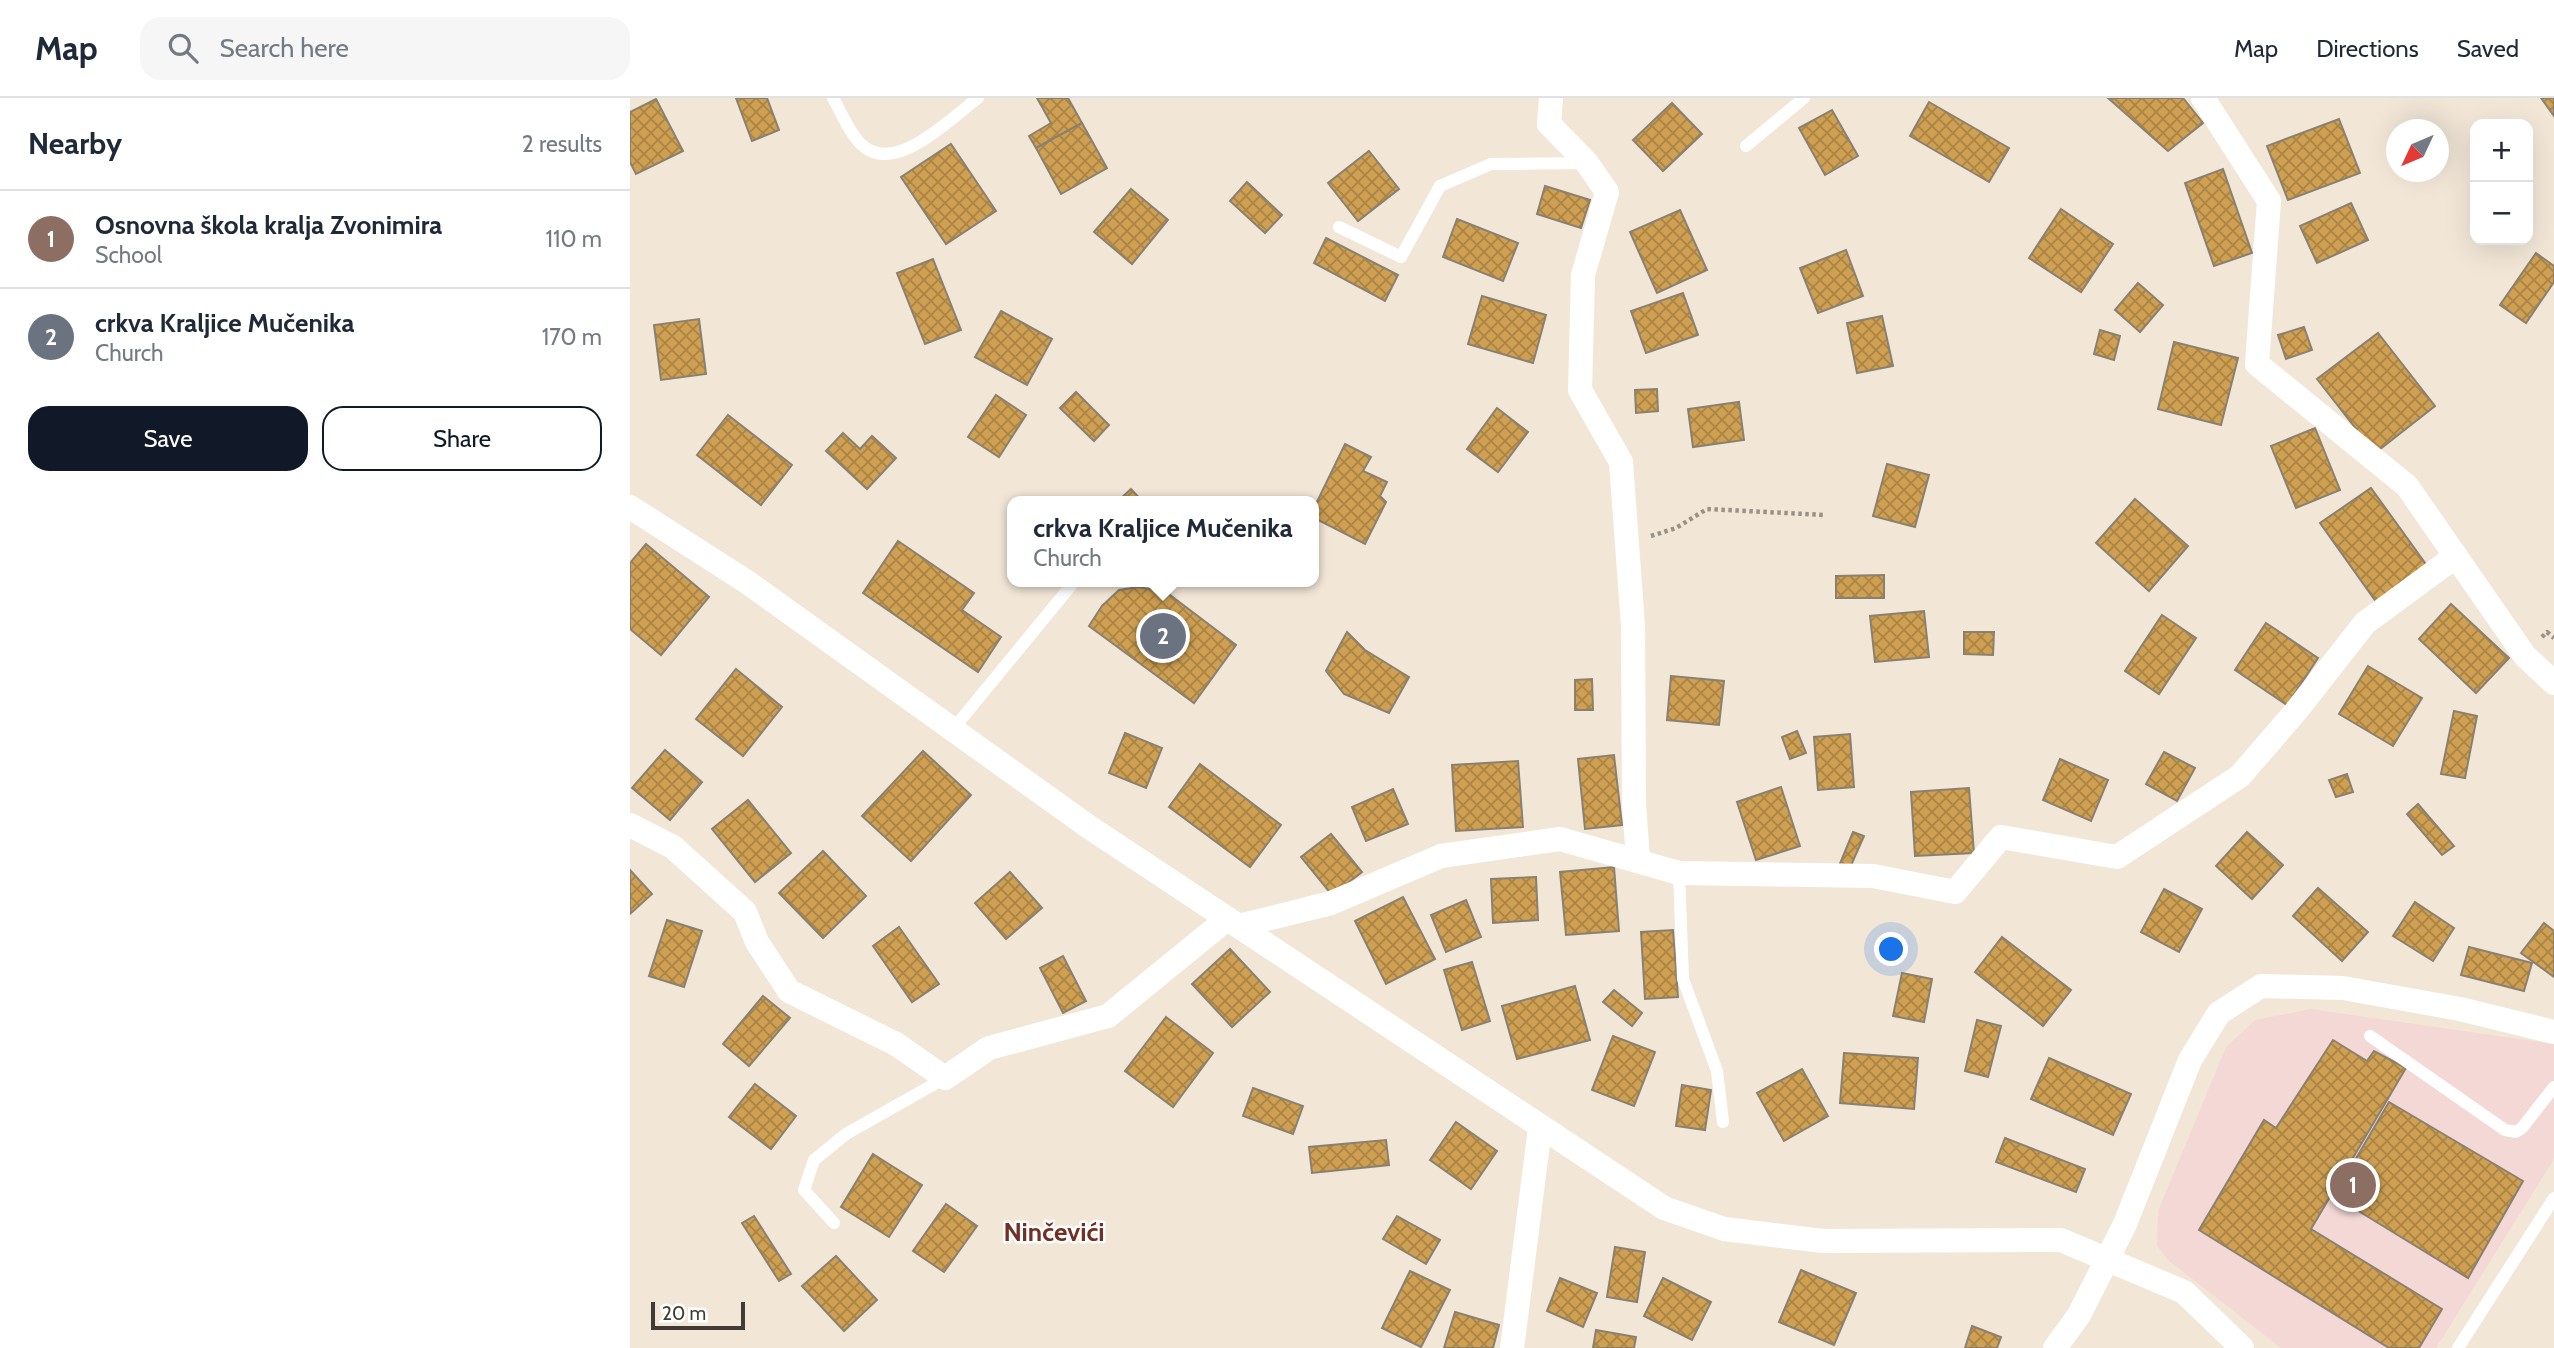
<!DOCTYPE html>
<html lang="en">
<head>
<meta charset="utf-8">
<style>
  body { margin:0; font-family:Cabin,sans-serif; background:#f6f6f7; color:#1f2937 }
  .controls { position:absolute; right:21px; top:21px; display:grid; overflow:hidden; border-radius:14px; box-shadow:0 7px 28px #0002 }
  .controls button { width:63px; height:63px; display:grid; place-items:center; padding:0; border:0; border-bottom:2px solid #e0e1e3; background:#fff; color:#1f2937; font:35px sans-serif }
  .compass { position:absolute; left:1756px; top:21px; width:63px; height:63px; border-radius:50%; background:#fff; box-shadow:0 7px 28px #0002; rotate:226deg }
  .scale { position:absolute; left:21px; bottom:18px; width:94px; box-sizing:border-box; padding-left:7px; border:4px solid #403c35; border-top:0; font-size:19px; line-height:24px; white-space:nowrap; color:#403c35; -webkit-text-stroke:5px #fff; paint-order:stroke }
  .you { position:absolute; left:1262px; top:852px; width:24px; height:24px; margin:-18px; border:5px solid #fff; border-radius:50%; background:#1a73e8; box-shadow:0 0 0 10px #1a73e833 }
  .badge { display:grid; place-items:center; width:46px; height:46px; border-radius:50%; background:#111827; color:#fff; font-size:23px; font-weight:700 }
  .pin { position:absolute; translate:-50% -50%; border:4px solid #fff; box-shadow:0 2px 7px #0006 }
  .popup { position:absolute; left:377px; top:398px; width:312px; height:91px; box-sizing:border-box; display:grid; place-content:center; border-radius:14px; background:#fff; filter:drop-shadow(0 2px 5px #0005); font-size:23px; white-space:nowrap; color:#747a83 }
  .popup b { font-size:26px; color:#1f2937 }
  .popup::after { content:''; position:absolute; left:50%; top:100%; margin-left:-14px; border:14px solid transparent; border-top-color:#fff }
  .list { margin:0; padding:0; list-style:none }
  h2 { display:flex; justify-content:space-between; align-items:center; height:91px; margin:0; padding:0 28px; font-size:30px }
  h2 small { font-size:23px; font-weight:400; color:#747a83 }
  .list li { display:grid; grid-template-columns:46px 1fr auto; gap:21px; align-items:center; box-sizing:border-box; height:98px; padding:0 28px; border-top:2px solid #e0e1e3 }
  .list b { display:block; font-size:26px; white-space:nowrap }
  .list p { margin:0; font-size:23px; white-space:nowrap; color:#747a83 }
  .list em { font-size:23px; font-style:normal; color:#747a83 }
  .actions { display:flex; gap:14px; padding:21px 28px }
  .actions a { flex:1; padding:16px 0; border:2px solid #111827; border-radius:21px; text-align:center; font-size:24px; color:#111827 }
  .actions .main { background:#111827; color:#fff }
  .icon { flex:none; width:38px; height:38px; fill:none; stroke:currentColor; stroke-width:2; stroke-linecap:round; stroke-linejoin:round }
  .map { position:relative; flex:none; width:1924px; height:1250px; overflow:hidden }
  header { display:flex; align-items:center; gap:42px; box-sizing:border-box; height:98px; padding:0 35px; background:#fff; border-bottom:2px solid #e0e1e3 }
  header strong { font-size:33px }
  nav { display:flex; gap:38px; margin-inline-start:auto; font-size:24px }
  .search { width:490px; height:63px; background:#f6f6f7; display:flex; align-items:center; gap:18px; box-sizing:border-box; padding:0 24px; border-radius:21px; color:#747a83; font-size:26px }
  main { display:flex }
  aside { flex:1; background:#fff }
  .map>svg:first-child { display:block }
</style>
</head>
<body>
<header>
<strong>Map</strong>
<div class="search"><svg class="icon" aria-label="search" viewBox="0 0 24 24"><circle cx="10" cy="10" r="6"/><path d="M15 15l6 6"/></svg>Search here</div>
<nav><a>Map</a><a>Directions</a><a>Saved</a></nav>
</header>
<main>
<aside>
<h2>Nearby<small>2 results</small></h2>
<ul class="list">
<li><span class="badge" style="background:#8d6e63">1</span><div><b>Osnovna škola kralja Zvonimira</b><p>School</p></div><em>110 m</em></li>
<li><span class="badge" style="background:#6b7280">2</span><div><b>crkva Kraljice Mučenika</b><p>Church</p></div><em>170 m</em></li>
</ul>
<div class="actions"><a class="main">Save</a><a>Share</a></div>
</aside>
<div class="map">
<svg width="1924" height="1250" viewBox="0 0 1924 1250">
  <defs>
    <pattern id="building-cross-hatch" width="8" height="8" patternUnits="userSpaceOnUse" patternTransform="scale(1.75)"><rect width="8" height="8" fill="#cfa052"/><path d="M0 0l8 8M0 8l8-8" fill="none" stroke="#a98445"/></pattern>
  </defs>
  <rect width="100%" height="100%" fill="#f2e7d7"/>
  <path fill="#f3d8d6" d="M1681,911L1924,946V1061L1806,1250H1651L1539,1163L1527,1148L1528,1113L1596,949L1625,922Z"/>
  <g fill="url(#building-cross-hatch)" stroke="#8a8071" stroke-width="2">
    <path d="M106,0H137L149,32L122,43Z"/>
    <path d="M407,0H438L452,25L406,50L399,38L421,25Z"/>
    <path d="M1478,0H1553L1573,25L1538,53Z"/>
    <path d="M1911,0H1924V18Z"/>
    <path d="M26,1L53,53L6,76L0,64V14Z"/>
    <path d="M1299,4L1379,50L1359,84L1280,38Z"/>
    <path d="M1042,5L1072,36L1033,73L1003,42Z"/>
    <path d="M1202,12L1228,58L1195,77L1169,30Z"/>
    <path d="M1709,21L1730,75L1658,102L1637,48Z"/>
    <path d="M452,25L477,70L431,96L406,50Z"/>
    <path d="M321,46L366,113L316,146L271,79Z"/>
    <path d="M739,53L769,91L728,123L698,85Z"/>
    <path d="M1593,71L1622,155L1584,168L1555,85Z"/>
    <path d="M617,84L652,117L635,135L600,103Z"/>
    <path d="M915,88L960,102L951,130L907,116Z"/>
    <path d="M501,91L538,122L502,166L464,134Z"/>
    <path d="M1721,105L1738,142L1687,165L1670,128Z"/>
    <path d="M1431,111L1483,146L1451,194L1399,160Z"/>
    <path d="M1050,112L1077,172L1027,195L1000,134Z"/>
    <path d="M827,121L888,145L873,183L813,159Z"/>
    <path d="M696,140L768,177L755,203L684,165Z"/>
    <path d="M1216,152L1233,198L1188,215L1170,170Z"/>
    <path d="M1906,155L1924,168V184L1896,225L1870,207Z"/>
    <path d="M303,161L331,232L295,246L267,175Z"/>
    <path d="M1508,185L1533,207L1510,234L1485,212Z"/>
    <path d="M1053,195L1068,237L1016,255L1001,213Z"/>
    <path d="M852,198L916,217L903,265L838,246Z"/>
    <path d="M371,213L422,241L397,287L345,259Z"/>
    <path d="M1252,218L1263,268L1227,275L1217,225Z"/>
    <path d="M69,221L76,276L31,282L24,227Z"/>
    <path d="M1674,229L1682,252L1656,261L1648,237Z"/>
    <path d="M1470,232L1490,238L1484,262L1464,256Z"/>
    <path d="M1748,235L1805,308L1745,355L1687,281Z"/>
    <path d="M1544,244L1608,260L1591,327L1528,311Z"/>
    <path d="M1027,291L1028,313L1006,315L1005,292Z"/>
    <path d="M446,294L479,327L464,343L430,310Z"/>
    <path d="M366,297L396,317L369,359L338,339Z"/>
    <path d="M1109,304L1114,342L1063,349L1058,311Z"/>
    <path d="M867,310L898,334L868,374L837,351Z"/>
    <path d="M98,317L162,367L131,407L67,357Z"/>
    <path d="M1685,330L1710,392L1666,410L1641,348Z"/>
    <path d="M213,335L230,351L242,338L266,360L237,391L196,353Z"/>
    <path d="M715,346L741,359L733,373L757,384L750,398L756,404L735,446L684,420V410Z"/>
    <path d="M1257,366L1299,377L1285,429L1243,418Z"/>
    <path d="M1741,390L1798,469L1747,505L1690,425Z"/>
    <path d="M501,391L512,403H488Z"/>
    <path d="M1505,401L1558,448L1519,493L1466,445Z"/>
    <path d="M268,443L344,495L332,512L371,539L348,574L233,495Z"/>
    <path d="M16,446L79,499L31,557L0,531V465Z"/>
    <path d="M1254,477V500H1206V478Z"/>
    <path d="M508,489L536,494L606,547L564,605L459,528L472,508L489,492Z"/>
    <path d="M1821,506L1879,560L1846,595L1789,541Z"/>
    <path d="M1294,513L1299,559L1245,564L1240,518Z"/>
    <path d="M1532,517L1566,540L1529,596L1495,573Z"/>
    <path d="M1636,525L1688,560L1657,607L1605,572Z"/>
    <path d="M717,534L735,552L779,579L759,615L714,596L696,573Z"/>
    <path d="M1334,534H1364L1363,557L1334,556Z"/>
    <path d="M1738,568L1792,600L1763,648L1709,616Z"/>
    <path d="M106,571L152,609L113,658L66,621Z"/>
    <path d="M1041,578L1094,583L1089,627L1037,622Z"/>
    <path d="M962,581L963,612H945V582Z"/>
    <path d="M1824,613L1847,618L1835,680L1811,676Z"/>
    <path d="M1167,633L1176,655L1160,661L1152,639Z"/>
    <path d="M495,635L532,650L516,690L479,675Z"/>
    <path d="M1220,636L1224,689L1188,692L1184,639Z"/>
    <path d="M35,652L72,684L40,722L2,690Z"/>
    <path d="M293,653L341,697L281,763L232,718Z"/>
    <path d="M1534,654L1565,670L1547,703L1516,686Z"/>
    <path d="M984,657L992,727L955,731L948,661Z"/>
    <path d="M1430,661L1478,682L1461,723L1413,702Z"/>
    <path d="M888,663L893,729L826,733L822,667Z"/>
    <path d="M570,666L651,727L620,769L539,709Z"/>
    <path d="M1717,676L1723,694L1706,699L1699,682Z"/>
    <path d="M1151,689L1170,748L1126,762L1107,704Z"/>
    <path d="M1339,690L1344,755L1285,758L1281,694Z"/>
    <path d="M763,691L778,726L736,743L722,709Z"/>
    <path d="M118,702L161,755L125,784L82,731Z"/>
    <path d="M1788,706L1824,748L1812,757L1777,716Z"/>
    <path d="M1223,734L1234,738L1219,772L1209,768Z"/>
    <path d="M1617,734L1653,767L1622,801L1586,768Z"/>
    <path d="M701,736L732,774L702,797L671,759Z"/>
    <path d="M193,753L236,798L193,840L149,795Z"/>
    <path d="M984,769L989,833L936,837L930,774Z"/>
    <path d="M0,772L22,796L0,816Z"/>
    <path d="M380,774L412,810L376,841L345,805Z"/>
    <path d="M906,779L908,822L863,825L861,781Z"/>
    <path d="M1688,790L1738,834L1712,863L1663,818Z"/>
    <path d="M1534,791L1572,811L1549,854L1511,834Z"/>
    <path d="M773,799L805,861L756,886L725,823Z"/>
    <path d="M836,802L851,839L816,854L801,817Z"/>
    <path d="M1785,804L1824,830L1803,863L1763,838Z"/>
    <path d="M37,822L72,833L54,889L19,878Z"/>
    <path d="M1914,825L1924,833V879L1891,855Z"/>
    <path d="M269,829L309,886L282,904L243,848Z"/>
    <path d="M1043,832L1048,899L1015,901L1011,834Z"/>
    <path d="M1372,839L1441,892L1413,928L1345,874Z"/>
    <path d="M1839,849L1902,865L1894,893L1831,877Z"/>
    <path d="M600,851L640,894L602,929L562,886Z"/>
    <path d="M433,858L456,903L433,915L410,870Z"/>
    <path d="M842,864L860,923L832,932L814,872Z"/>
    <path d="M1272,875L1302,881L1294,924L1263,918Z"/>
    <path d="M945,888L960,942L887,961L872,908Z"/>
    <path d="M984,892L1012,915L1002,928L973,904Z"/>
    <path d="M133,898L160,920L119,968L93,946Z"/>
    <path d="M536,919L583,955L543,1009L495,973Z"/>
    <path d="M1347,922L1371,928L1358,979L1335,973Z"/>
    <path d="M983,938L1025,954L1004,1008L962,992Z"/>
    <path d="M1703,942L1737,963L1744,953L1776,970L1681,1131L1812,1211L1789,1250H1759L1569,1132L1634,1022L1646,1030Z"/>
    <path d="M1214,955L1288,960L1284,1011L1210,1005Z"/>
    <path d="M1419,960L1501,996L1483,1037L1401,1001Z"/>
    <path d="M1172,971L1198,1018L1154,1043L1127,995Z"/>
    <path d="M125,986L166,1018L141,1051L99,1019Z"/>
    <path d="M1052,987L1081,992L1075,1032L1046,1028Z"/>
    <path d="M623,990L673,1008L663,1036L613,1018Z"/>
    <path d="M1759,1004L1893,1083L1838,1180L1704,1098Z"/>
    <path d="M826,1024L867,1053L841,1091L800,1062Z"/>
    <path d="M1375,1040L1455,1071L1446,1094L1366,1064Z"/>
    <path d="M756,1042L759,1067L682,1075L679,1049Z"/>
    <path d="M243,1056L292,1087L259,1139L211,1109Z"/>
    <path d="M316,1106L347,1128L314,1174L283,1153Z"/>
    <path d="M124,1118L161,1176L149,1183L112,1125Z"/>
    <path d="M767,1118L810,1142L796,1166L753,1141Z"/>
    <path d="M985,1149L1015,1154L1007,1204L977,1199Z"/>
    <path d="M206,1158L247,1202L214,1233L172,1188Z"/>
    <path d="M1171,1172L1226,1195L1204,1247L1149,1224Z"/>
    <path d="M780,1173L820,1192L791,1249L752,1230Z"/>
    <path d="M930,1180L967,1195L953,1229L917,1213Z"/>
    <path d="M1033,1180L1081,1204L1062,1242L1014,1218Z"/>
    <path d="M825,1214L869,1227L863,1250H814Z"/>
    <path d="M1342,1228L1371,1239L1367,1250H1335Z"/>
    <path d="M966,1232L1006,1239L1004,1250H963Z"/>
  </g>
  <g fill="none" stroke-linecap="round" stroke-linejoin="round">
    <g stroke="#989185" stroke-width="4.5" stroke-dasharray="3.5 3.5" stroke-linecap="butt">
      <path d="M1021,438L1046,430L1077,411L1195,417"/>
      <path d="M1912,539L1917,534L1924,540"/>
    </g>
    <g stroke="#fff" stroke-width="12">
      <path d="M203,0C211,14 220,36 232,47C265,78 321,20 348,0"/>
      <path d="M1116,48L1174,0"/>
      <path d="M709,129L771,159L810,88L861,66L956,65"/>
      <path d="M324,630L444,484"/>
      <path d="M1049,775L1053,881L1087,973L1093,1024"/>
      <path d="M1740,938L1875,1032L1886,1034L1892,1030L1924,989"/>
      <path d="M204,1125L174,1092L184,1062L216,1036L315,980"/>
      <path d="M1828,1250L1924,1100"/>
    </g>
    <g stroke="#fff" stroke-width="24">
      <path d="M921,0L919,26L957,65L977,94L953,177L950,292L991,364L1003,528L1004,706L1008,761"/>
      <path d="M1573,0L1639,103L1627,266L1777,388L1895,558L1924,585"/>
      <path d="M0,409L117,484L459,729L1034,1110L1094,1131L1193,1143L1431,1142L1554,1194L1612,1250"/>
      <path d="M0,727L43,749L115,814L127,844L159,893L266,946L315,980L359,950L478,918L597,821"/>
      <path d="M609,828L701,805L811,758L930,741L1049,775L1243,778L1325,794L1371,739L1487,759L1610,678L1666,613L1735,525L1826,458"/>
      <path d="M882,1250L910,1030"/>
      <path d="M1425,1250L1449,1217L1495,1126L1560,962L1589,915L1631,888L1713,890L1830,911L1924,934"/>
    </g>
  </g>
  <g text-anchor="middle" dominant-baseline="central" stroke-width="5" stroke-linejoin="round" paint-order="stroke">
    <g font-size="26" font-weight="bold" fill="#742f24" stroke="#fff">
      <text x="424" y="1134">Ninčevići</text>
    </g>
  </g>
</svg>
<div class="controls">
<button>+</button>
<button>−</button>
</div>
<svg class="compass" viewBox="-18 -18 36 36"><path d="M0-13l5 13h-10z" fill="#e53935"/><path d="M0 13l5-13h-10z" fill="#747a83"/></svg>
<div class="scale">20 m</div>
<div class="you"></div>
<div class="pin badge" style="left:1723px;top:1087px;background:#8d6e63">1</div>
<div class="pin badge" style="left:533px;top:538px;background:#6b7280">2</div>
<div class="popup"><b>crkva Kraljice Mučenika</b>Church</div>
</div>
</main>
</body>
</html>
